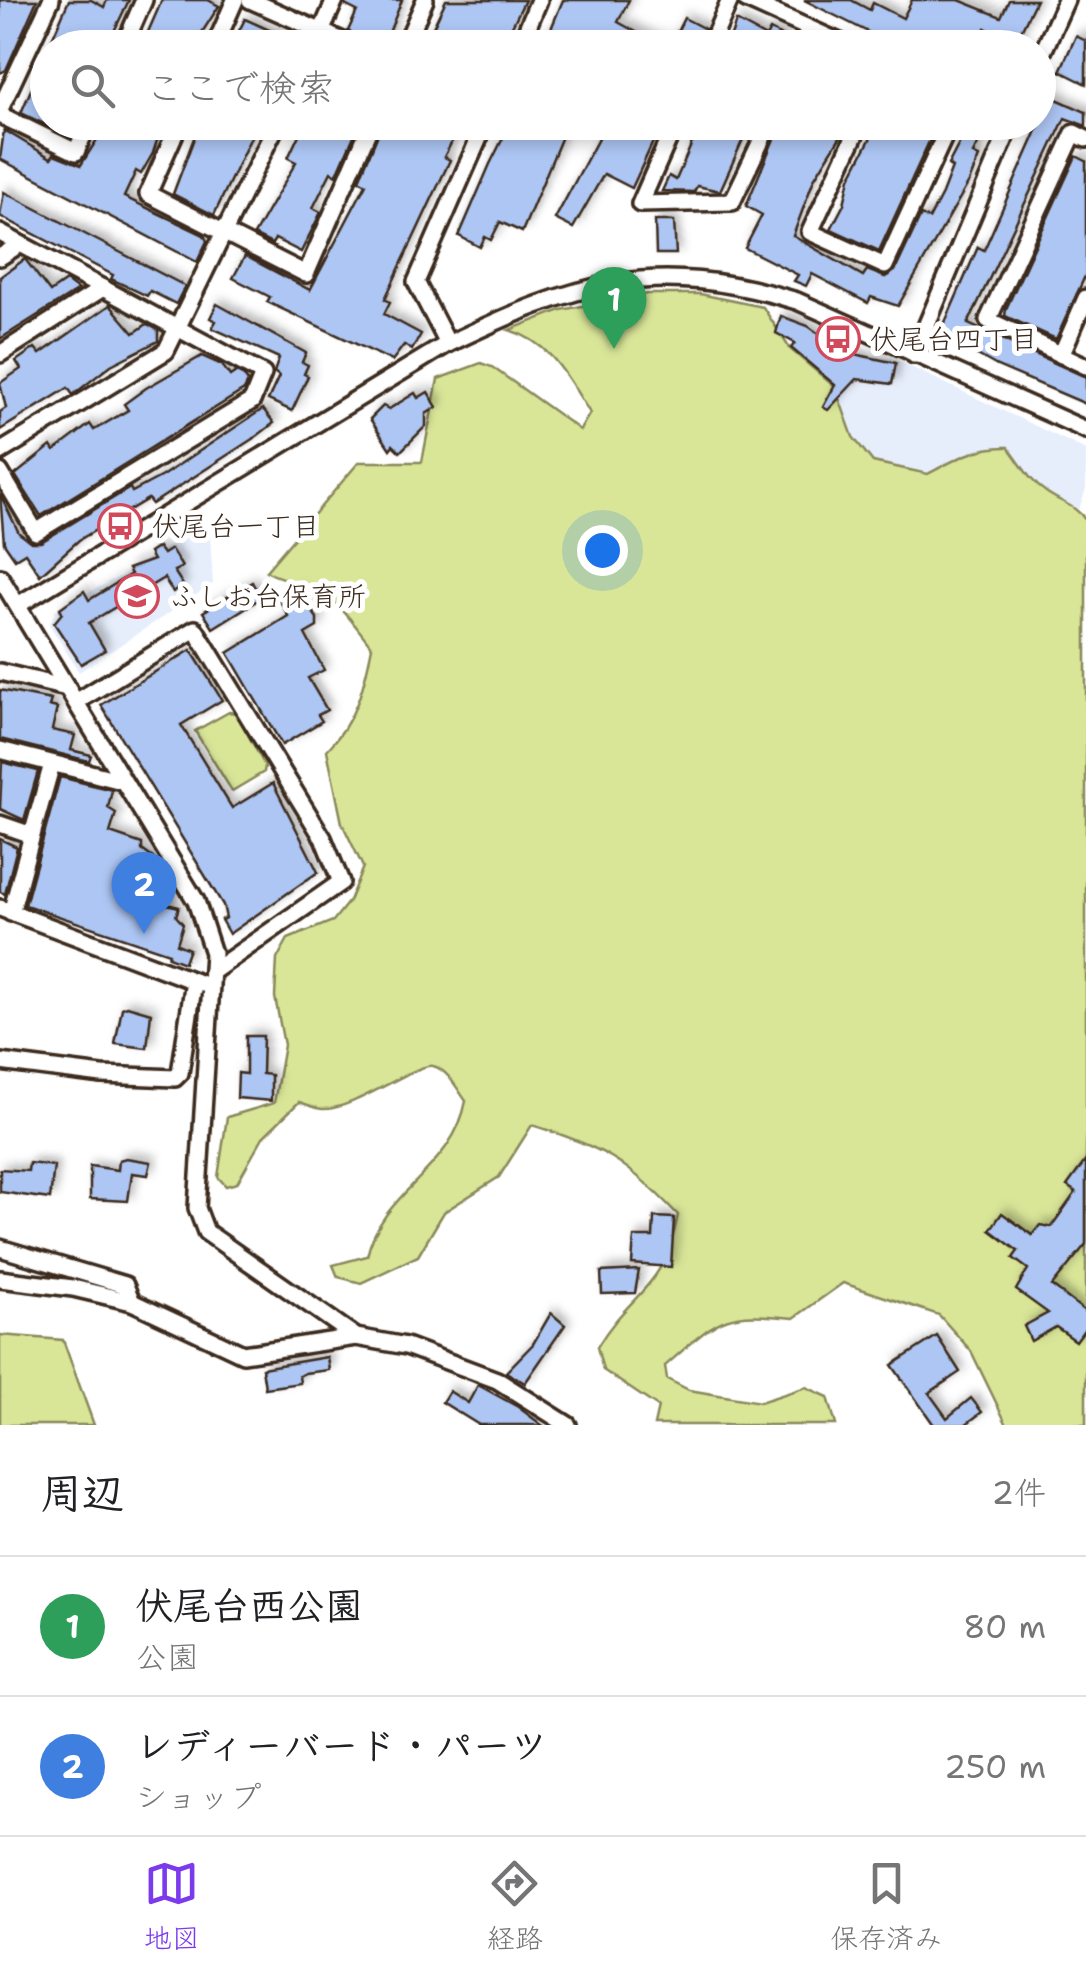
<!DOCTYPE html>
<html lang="ja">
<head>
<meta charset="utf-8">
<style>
  body { margin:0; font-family:"Shantell Sans","Klee One",sans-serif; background:#f2f2f2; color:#202124 }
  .you { position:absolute; left:602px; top:550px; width:35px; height:35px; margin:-25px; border:8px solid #fff; border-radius:50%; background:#1a73e8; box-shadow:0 0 0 15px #1a73e833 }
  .badge { display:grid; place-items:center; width:65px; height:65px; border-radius:50%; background:#7c3aed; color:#fff; font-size:32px; font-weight:700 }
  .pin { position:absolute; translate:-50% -82px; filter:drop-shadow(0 2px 5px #0008) }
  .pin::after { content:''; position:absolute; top:52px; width:35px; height:30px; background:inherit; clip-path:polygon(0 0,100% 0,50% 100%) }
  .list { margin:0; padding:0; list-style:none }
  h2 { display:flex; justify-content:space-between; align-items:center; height:130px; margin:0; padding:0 40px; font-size:42px }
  h2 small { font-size:32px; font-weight:400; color:#757577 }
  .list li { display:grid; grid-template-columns:65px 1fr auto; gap:30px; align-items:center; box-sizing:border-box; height:140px; padding:0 40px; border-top:2px solid #e0e0e0 }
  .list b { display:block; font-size:38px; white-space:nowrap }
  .list p { margin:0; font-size:32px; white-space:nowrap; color:#757577 }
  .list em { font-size:32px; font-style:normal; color:#757577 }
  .icon { flex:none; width:55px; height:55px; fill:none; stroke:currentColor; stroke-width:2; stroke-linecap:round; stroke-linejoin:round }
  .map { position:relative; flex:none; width:1086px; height:1425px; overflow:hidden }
  .search { position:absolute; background:#fff; box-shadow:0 5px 15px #0003; left:30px; right:30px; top:30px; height:110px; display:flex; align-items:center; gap:25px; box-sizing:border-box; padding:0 35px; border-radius:55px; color:#757577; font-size:38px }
  .sheet { height:410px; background:#fff }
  nav { display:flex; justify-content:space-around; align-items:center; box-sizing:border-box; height:140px; border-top:2px solid #e0e0e0; background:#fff; font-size:28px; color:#757577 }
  nav a { display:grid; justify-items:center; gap:5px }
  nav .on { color:#7c3aed }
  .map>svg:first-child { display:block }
</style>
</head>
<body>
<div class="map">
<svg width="1086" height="1425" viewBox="0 0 1086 1425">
  <defs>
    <filter id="shadow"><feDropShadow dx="5" dy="-5" stdDeviation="5" flood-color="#0004"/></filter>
  </defs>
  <rect width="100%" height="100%" fill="#fff"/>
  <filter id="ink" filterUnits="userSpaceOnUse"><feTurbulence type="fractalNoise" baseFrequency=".01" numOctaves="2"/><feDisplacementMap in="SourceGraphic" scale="20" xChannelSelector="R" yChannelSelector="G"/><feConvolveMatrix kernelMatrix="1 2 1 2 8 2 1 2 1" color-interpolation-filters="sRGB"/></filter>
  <g filter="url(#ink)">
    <g fill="#e6eefc">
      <path d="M805,322L826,338L861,354L892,358L1086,450V489L1079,509L1044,492L1023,472L1013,452L991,447L928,474L873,462L853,437L834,387L790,349Z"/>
      <path d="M209,519L213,584L79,672L49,624L57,609L130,571Z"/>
    </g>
    <g fill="#d9e698" stroke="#8a885b" stroke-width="2.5">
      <path d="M647,294H700L763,307L790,349L835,387L853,437L873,462L928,474C954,460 978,446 1008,447C1021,463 1028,480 1046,492C1061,503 1076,505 1086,521V1425H1007L971,1351L939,1315L843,1283L794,1318C720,1310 719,1319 665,1366L667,1379L689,1390L760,1402L806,1387L828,1397L836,1425H654L658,1407L603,1370L597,1347C632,1289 663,1293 678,1215C627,1161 603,1147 532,1125L499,1177L444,1212L418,1256L361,1283L338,1277L333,1265L367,1256C382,1190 453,1171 466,1101C458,1090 447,1069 433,1066C417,1062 353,1111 322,1109C315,1108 306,1104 299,1102L263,1137L237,1183L226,1186L218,1177L227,1117L274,1103L284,1045L275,997L277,959L288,939L333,921L349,901L363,867L342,823L327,750C356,720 364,687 372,647C356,627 340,602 317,590C299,581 283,581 266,571L359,462H422L438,379L481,363L492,367L580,430L590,413C567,377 552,343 509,330L561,310Z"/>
      <path d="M229,712L236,713L265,766L264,772L232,791L195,731Z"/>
      <path d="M0,1335L63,1340L94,1425H0Z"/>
    </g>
    <g fill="#adc6f4" stroke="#3b2a1e" stroke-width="2.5" filter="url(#shadow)">
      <path d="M0,0H37L6,70L0,73Z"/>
      <path d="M69,0H91L104,7L107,0H129L106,48H48Z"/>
      <path d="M162,0H208L219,6L192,48L167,40L164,48H141Z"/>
      <path d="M346,0H402L383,48L348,31L357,11L345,5Z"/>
      <path d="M446,0H525L501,48H443L427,40Z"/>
      <path d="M563,0H629L618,22L666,48H543Z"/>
      <path d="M804,0H851L870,10L873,3L903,18L912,0H959L1001,17L1009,0H1036L1015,43L985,28L982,34L976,31L968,48H900Z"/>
      <path d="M684,18L705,29L698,48H669Z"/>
      <path d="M245,19L289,39L285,48H258L236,37Z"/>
      <path d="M736,21L766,37L770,30L787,39L783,46L787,48H727Z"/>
      <path d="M1076,36L1086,41V84L1060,71Z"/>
      <path d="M48,50V126L21,113Z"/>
      <path d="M1052,97L1086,112V126L1065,118L968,324L1086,377V404L997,366L940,334L978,247L984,250Z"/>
      <path d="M108,122H163L153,153L141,174L136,171L124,197L204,235L207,241L197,262L0,159L4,130L51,158L54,154L81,165Z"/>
      <path d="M200,122H258L214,215L173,194Z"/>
      <path d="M305,122H360L339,170L336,175L331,172L313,208L321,212L301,252L275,239L272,244L254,235L296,162L288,158Z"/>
      <path d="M383,122H462L444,157L450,160L385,299L390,302L384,314L421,334L412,350L404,345L392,361L267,302L270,297L233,278L245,256L310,290L366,184L359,180Z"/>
      <path d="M517,122H568L522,232L500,222L491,240L485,237L480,247L459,236L490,164L506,132L511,134Z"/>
      <path d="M607,122H662L632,188L604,174L573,228L555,219Z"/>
      <path d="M701,122H757L749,140L744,137L720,191L697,186L694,192L662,191L669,176L676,180Z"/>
      <path d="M781,122L847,126L814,179L793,236L863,276L867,270L885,277L895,271L921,215L929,219L942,194L952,168L948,165L962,138L957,135L962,122L987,127L973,154L979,157L969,182L898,306L871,297L868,303L812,274L806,286L794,281L798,275L745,248L762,215L746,206Z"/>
      <path d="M879,122H938L879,251L831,229L844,204L850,178Z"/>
      <path d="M1076,156L1086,161V274L1056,339L1005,316L1006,309Z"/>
      <path d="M4,192L185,286L176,304L150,291L147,296L111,279L113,275L0,216Z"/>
      <path d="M655,221H674L676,254H656Z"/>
      <path d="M25,259L50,292L66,281L78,290L0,339V277Z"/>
      <path d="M217,304L306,353L302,362L308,365L304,374L308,376L292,411L268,400L279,376L274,372L279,358L212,328L216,321L210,318Z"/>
      <path d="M110,305L134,333L147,324L158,330V341L111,365L73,395L68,388L0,430V412L6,408L0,383L21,369L16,361L35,348L40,354Z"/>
      <path d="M781,316L808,326L845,352L896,363L892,384L857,379L828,410L823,407L835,385L791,348L795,343L776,333Z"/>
      <path d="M202,356L222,365L230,376L236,372L244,376L248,382L244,390L41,516L15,475L51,446L54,451L90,424L94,430L128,410L124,404L146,388Z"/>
      <path d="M428,392L437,407L426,414V426L400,452L393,445L390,449L370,419L383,406L389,409L415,393L418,398Z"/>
      <path d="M263,409L274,423L257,436L152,504L148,499L79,540L40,575L25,553L15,559L4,543L0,494L19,533L31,542H41L130,488L132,492L162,476Z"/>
      <path d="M158,547L163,554L171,549L182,567L174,571L183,585L173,592L164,578L89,623L105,650L81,664L54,623L62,613L60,608L84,591L89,600L131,574L128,569L153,560L149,553Z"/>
      <path d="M252,582L261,598L213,628L203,612Z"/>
      <path d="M296,590L317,618V627L305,634L324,670L308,678L327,710L318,715L322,721L282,745L228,653L288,616L279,599Z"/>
      <path d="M191,650L222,700L181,725L232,808L273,783L318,872L229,934L221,920L226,918L223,905L101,705Z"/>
      <path d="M0,690L51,700L49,706L57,708L52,730L75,735L71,750L91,755L89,761L0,739Z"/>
      <path d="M2,762L38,771L24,820L0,809Z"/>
      <path d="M60,777L112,790L108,808L116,813L110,833L142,844V850L153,858L150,867L159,870L157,876L167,882L165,891L171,893L167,904L179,907L176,916L183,924L177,944L189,949L184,963L168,957L169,953L25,905Z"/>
      <path d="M0,839L17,847L5,894L0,892Z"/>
      <path d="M127,1006L151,1013L147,1048L115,1044L122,1008Z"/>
      <path d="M246,1036H263L262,1074L271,1075V1101L237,1098L238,1073L246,1074Z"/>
      <path d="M126,1158L151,1162L148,1175L132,1173L128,1201L90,1199V1166L118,1170L119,1160Z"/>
      <path d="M1086,1160V1244L1052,1286L1086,1312V1327L1076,1341L1056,1327L1031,1341L1024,1326L1048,1313L1016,1290L1028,1269L1013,1258L1018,1251L990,1230L1002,1213L1032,1235L1040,1225L1051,1227L1076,1192L1067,1186Z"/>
      <path d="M29,1163L54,1166L50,1199L0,1192V1169L28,1171Z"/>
      <path d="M654,1217L674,1218L671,1267L632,1264L634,1237H653Z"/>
      <path d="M639,1270L635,1293L602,1294L601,1272Z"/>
      <path d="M551,1313L565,1325L525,1383L506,1372L533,1344Z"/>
      <path d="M937,1336L960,1372L929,1393L947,1418L971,1398L982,1412L965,1425H934L892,1365Z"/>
      <path d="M327,1357L329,1370L305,1373L299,1376L300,1383L265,1388L262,1368Z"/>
      <path d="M478,1385L518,1407L542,1425H479L442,1402L449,1391L468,1403Z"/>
    </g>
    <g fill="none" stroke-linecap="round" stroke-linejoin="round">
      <g stroke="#3b2a1e" stroke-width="22">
        <g id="minor">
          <path d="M250,0L359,48"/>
          <path d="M746,0L853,48"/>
          <path d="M123,48L144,0"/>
          <path d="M214,48L235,0"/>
          <path d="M314,48L335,0"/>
          <path d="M404,48L425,0"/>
          <path d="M519,48L539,0"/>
          <path d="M709,48L730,0"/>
          <path d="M1038,63L1066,0"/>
          <path d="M0,109L51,0"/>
          <path d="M0,115L76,152L89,122"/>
          <path d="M180,122L148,194L306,274L372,122"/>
          <path d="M676,122L640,204L732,202L770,122"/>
          <path d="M861,122L810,232L885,266L951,122"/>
          <path d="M1086,139L1074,133L988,320L1086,366"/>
          <path d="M0,233L263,374L252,401L36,532L0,472"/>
          <path d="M0,257L20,244"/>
          <path d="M448,344L416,282L486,122"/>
          <path d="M0,354L103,288"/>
          <path d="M914,355L1012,122"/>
          <path d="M1061,355L1086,298"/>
          <path d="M0,452L166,351L278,122"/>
          <path d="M0,577L196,901L213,953L197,1208L206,1232L356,1337L406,1346L497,1380L568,1425"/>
          <path d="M18,605L444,346C577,282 651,257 797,301L1086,430"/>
          <path d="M0,672L67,688"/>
          <path d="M76,702L195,629L323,838L341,882L212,972"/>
          <path d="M0,750L122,781"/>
          <path d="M0,824L32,835L11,913"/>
          <path d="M32,835L52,764"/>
          <path d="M0,908L202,984"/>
          <path d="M0,1062L102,1075L175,1078L180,1073L194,981"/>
          <path d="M0,1248L125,1285L132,1302"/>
          <path d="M0,1279L73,1288L132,1302L243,1354L356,1337"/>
        </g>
      </g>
      <use href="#minor" stroke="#fff" stroke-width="15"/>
    </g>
  </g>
  <defs>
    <g id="bus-ring" transform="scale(2.25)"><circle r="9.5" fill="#fff" stroke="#d1495b" stroke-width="1.5"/><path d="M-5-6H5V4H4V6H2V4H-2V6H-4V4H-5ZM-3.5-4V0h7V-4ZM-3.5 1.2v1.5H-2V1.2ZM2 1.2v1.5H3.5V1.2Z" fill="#d1495b"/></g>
    <g id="school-ring" transform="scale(2.25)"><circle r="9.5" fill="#fff" stroke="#d1495b" stroke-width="1.5"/><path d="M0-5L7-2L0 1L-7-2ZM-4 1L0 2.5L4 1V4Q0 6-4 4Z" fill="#d1495b"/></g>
  </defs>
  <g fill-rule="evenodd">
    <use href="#bus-ring" x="838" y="339"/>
    <use href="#bus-ring" x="120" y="526"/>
    <use href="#school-ring" x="137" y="596"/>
  </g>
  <g text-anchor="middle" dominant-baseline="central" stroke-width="10" stroke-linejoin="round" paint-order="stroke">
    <g font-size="28" fill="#3b2a1e" stroke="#fff" text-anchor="start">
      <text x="870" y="339">伏尾台四丁目</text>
      <text x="152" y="526">伏尾台一丁目</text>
      <text x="170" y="596">ふしお台保育所</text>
    </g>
  </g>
</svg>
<div class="you"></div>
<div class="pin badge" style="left:614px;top:349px;background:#2e9e5b">1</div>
<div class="pin badge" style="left:144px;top:934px;background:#3f7fe0">2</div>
<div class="search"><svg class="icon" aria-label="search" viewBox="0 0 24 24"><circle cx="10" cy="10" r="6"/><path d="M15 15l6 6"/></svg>ここで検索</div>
</div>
<section class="sheet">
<h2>周辺<small>2件</small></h2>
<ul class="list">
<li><span class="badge" style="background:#2e9e5b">1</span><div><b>伏尾台⻄公園</b><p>公園</p></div><em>80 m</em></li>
<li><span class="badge" style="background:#3f7fe0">2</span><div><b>レディーバード・パーツ</b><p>ショップ</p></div><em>250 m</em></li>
</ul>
</section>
<nav>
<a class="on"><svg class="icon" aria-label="map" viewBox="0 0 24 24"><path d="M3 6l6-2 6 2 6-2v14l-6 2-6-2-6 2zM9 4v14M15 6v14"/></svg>地図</a>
<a><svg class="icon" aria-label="directions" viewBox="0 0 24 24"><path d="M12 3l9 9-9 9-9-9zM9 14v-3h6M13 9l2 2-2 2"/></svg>経路</a>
<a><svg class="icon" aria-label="saved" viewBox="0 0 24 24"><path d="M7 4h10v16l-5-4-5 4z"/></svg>保存済み</a>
</nav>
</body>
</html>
